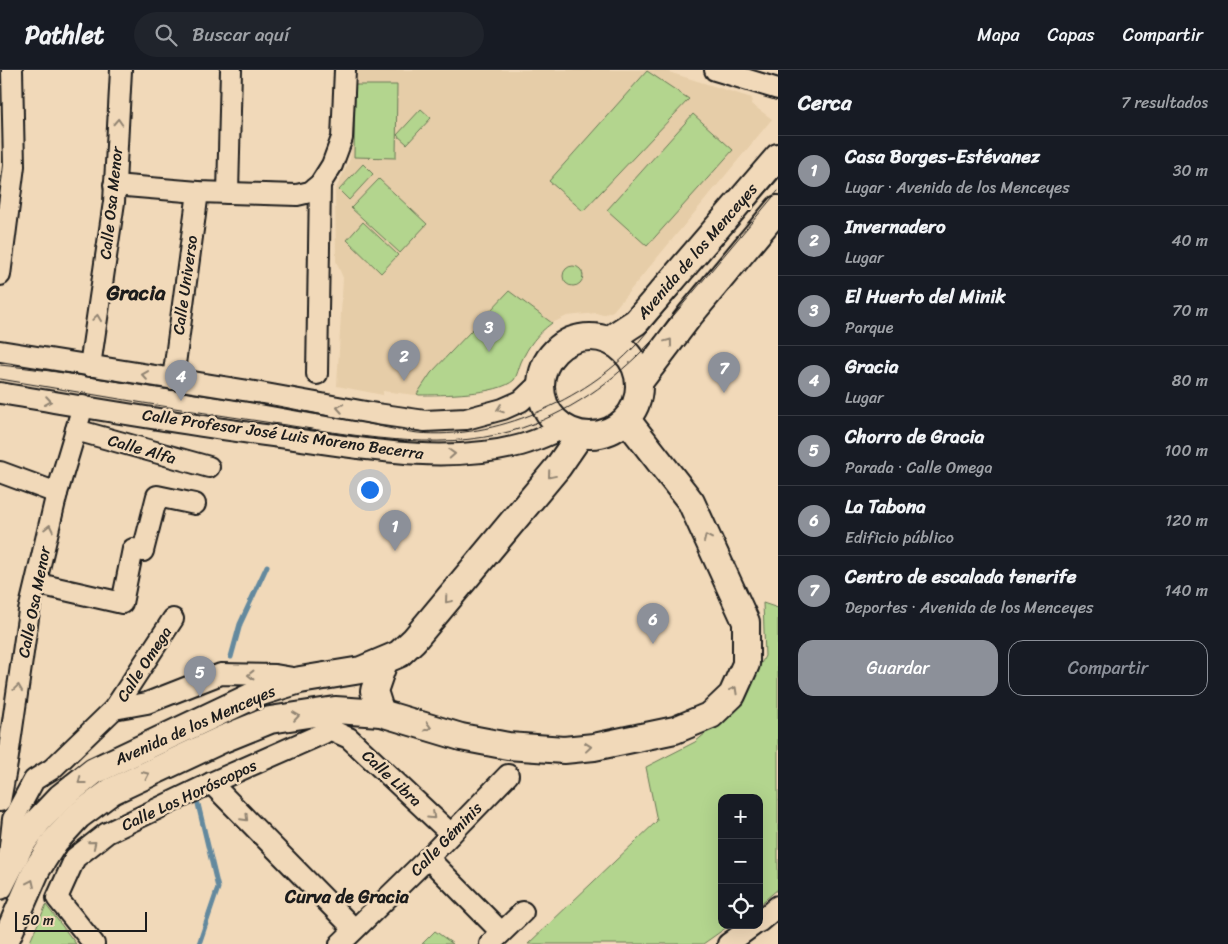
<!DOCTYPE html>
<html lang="es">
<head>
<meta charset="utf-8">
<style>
  body { margin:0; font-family:Sriracha,sans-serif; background:#20242c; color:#f1f3f6 }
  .controls { position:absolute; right:15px; bottom:15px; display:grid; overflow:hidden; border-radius:10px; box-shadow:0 5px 20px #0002 }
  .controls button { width:45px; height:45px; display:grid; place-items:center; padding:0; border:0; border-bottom:1px solid #363941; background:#171b24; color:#f1f3f6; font:25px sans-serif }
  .scale { position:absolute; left:15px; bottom:12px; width:132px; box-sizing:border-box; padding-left:5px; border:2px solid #1c1c1c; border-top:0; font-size:14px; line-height:18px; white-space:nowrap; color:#1c1c1c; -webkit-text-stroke:4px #f1d9b9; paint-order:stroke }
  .you { position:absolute; left:369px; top:419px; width:18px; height:18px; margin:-12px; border:4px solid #fff; border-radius:50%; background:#1a73e8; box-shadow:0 0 0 8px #1a73e833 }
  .badge { display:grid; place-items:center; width:32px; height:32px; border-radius:50%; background:#8c9099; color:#fff; font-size:16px; font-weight:700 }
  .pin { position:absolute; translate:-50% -41px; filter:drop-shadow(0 1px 2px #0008) }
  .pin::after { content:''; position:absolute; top:26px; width:18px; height:15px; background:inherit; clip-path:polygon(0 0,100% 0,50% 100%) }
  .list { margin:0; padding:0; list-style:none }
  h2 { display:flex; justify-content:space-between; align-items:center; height:65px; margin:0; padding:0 20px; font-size:21px }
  h2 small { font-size:16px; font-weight:400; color:#9ea1a6 }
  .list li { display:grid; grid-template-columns:32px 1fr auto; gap:15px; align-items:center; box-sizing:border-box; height:70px; padding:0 20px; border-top:1px solid #363941 }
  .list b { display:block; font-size:19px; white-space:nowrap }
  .list p { margin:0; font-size:16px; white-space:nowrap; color:#9ea1a6 }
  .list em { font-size:16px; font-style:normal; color:#9ea1a6 }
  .actions { display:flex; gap:10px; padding:15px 20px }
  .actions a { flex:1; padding:11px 0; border:1px solid #8c9099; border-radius:15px; text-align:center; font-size:18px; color:#8c9099 }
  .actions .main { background:#8c9099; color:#fff }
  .icon { flex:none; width:28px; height:28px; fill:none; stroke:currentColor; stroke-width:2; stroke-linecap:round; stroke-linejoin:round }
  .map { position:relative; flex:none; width:778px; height:874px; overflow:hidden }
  header { display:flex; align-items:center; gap:30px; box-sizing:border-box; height:70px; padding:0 25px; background:#171b24; border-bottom:1px solid #363941 }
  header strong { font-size:24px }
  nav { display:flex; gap:28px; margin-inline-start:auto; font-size:18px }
  .search { width:350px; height:45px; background:#20242c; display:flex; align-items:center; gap:12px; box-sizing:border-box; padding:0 18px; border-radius:28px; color:#9ea1a6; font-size:19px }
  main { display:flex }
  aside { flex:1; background:#171b24 }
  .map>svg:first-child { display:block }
</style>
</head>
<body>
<header>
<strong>Pathlet</strong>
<div class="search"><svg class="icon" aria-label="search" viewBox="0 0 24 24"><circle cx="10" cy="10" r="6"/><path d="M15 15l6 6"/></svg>Buscar aquí</div>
<nav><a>Mapa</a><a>Capas</a><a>Compartir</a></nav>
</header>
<main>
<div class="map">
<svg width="778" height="874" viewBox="0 0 778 874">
  <rect width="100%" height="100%" fill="#f1d9b9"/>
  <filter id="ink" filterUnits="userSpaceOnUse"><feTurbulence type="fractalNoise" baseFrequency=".02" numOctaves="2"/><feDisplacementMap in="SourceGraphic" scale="10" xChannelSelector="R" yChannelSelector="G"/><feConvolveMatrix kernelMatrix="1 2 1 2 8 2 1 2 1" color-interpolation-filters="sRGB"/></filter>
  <g filter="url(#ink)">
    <path fill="#e6cda8" d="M354,0H662L752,28L751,34L772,49L613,241L603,245L596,243L567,246L552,253L541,261L531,273L514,309L502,316L471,323L415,325L383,321V325L337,316L343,208L336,191L335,121L350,89L352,75Z"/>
    <g fill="#b3d58e" stroke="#687855">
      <path d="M647,1L689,29L583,141L549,111Z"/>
      <path d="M355,15H397L396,88L354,87Z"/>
      <path d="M421,39L431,48L407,74L397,65Z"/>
      <path d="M693,44L733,80L647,176L607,140Z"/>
      <path d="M363,94L373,104L349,130L339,120Z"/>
      <path d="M379,109L427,154L400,183L351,138Z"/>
      <path d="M363,152L398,185L381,203L347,170Z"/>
      <circle cx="573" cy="206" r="10"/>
      <path d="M509,221L552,253C537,264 529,275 521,292C519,297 517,306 514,310C498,325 440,325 419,325L417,324L431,303Z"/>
      <path d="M763,533L778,538V819L759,835V728H722V855H730L703,874H528L657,751L646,697L695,672L740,635L765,586Z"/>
      <path d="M46,835L76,874H29Z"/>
      <path d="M435,861L453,874H422Z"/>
    </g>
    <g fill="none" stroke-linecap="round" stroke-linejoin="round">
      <g stroke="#63899e" stroke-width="5">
        <path d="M231,587L240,554L267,496"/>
        <path d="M198,734L218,818L199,874"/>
      </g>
      <g stroke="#1c1c1c" stroke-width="24">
        <g id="minor">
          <path d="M715,0L778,19"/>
          <path d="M114,115L198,122L297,125L310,122L320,114L332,95L342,68L345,0"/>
          <path d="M228,123L231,0"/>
          <path d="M0,205L14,96L12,0"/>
          <path d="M0,281L255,322L377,344L425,351L466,349L503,339L521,331L540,313"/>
          <path d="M90,296L114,132L121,0"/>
          <path d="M317,304L320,114"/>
          <path d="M173,309L198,122"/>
          <path d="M0,323C91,338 182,354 273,366C355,377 440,396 521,375C536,371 550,364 564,358"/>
          <path d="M76,360L209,397"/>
          <path d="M0,402L57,423"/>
          <path d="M43,515L122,533L133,479L143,481L157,426L195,434"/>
          <path d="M114,639L147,633L221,604L275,605L299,609"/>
          <path d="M329,659L349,668L451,764"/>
          <path d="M211,713L354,859"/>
          <path d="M0,731L7,693L29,541L57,423L83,336"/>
          <path d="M428,788L501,862"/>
          <path d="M8,794L13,749L34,710L52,699L114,639L173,549"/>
          <path d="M759,852L778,836"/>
          <path d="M94,874L57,828L75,788L107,763L211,713L324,663L329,659L335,640"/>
          <path d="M340,874L428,788L508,705"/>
          <path d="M490,874L523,842"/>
          <path d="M728,874L754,855"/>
        </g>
      </g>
      <g stroke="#1c1c1c" stroke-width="30">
        <g id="major">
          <circle cx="590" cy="316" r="49"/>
          <path d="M610,269L636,252L778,87"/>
          <path d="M640,311L690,245L778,139"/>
          <path d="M381,643L374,621L384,592"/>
          <path d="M0,816L20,776L38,751L61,727L94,701L261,622L300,610L361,600L399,584L414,570L558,397L580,365"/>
          <path d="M4,874L37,799L55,771L78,746L112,721L223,669L270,650L335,640L381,643L461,667L508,676L564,680L594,677L675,660L711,645L732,625L746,594V552L691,432L627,350"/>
        </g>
      </g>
      <use href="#minor" stroke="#f1d9b9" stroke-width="20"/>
      <use href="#major" stroke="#f1d9b9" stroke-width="26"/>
      <g stroke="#1c1c1c" stroke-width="1">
        <path d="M0,295C62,301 122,313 183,322C213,327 243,331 273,335C306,341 338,348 370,354C386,358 402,361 418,363C495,370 584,331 636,275L778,107"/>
        <path d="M0,309C91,324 181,340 272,353C350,364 435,383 512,361C568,345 614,311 653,270L778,121"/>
      </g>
    </g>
    <defs><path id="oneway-chevron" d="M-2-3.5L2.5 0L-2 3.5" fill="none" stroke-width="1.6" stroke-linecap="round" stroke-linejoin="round" transform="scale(1.25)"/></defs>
    <g stroke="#918472">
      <use href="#oneway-chevron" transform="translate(118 52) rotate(-87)"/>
      <use href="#oneway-chevron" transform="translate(97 248) rotate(-82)"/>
      <use href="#oneway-chevron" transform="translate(669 272) rotate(-53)"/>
      <use href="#oneway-chevron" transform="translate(145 305) rotate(-172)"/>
      <use href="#oneway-chevron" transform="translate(48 331) rotate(9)"/>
      <use href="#oneway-chevron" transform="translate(340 338) rotate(-170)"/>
      <use href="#oneway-chevron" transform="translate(500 339) rotate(161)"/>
      <use href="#oneway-chevron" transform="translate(452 384) rotate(-3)"/>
      <use href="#oneway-chevron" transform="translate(551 405) rotate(130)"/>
      <use href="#oneway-chevron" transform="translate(49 458) rotate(-77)"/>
      <use href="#oneway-chevron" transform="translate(707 468) rotate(-115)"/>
      <use href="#oneway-chevron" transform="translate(448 530) rotate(130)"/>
      <use href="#oneway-chevron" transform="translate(251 605) rotate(-180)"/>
      <use href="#oneway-chevron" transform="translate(18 618) rotate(-82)"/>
      <use href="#oneway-chevron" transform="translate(734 620) rotate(-61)"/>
      <use href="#oneway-chevron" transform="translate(296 646) rotate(-8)"/>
      <use href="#oneway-chevron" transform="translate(428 657) rotate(16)"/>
      <use href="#oneway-chevron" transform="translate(588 677) rotate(-6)"/>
      <use href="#oneway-chevron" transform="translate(146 705) rotate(-25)"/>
      <use href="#oneway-chevron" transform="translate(81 711) rotate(142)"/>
      <use href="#oneway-chevron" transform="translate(432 746) rotate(43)"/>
      <use href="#oneway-chevron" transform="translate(245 748) rotate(46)"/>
      <use href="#oneway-chevron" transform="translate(93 774) rotate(-39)"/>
      <use href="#oneway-chevron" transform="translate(31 813) rotate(-65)"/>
    </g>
  </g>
  <g text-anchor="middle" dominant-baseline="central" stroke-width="5" stroke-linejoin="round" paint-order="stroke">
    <g font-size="16" fill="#1c1c1c" stroke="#f1d9b9">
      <text transform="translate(111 133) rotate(-84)">Calle Osa Menor</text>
      <text transform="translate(697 181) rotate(-49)">Avenida de los Menceyes</text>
      <text transform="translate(185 215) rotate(-82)">Calle Universo</text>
      <text transform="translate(283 364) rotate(8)">Calle Profesor José Luis Moreno Becerra</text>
      <text transform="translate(142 379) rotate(16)">Calle Alfa</text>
      <text transform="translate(34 532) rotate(-79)">Calle Osa Menor</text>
      <text transform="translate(144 594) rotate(-57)">Calle Omega</text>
      <text transform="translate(195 655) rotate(-24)">Avenida de los Menceyes</text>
      <text transform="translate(392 708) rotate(43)">Calle Libra</text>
      <text transform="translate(189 725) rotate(-25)">Calle Los Horóscopos</text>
      <text transform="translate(446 769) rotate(-46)">Calle Géminis</text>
    </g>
    <g font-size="18" font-weight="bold" fill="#1c1c1c" stroke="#f1d9b9">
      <text x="347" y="827">Curva de Gracia</text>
    </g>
    <g font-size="21" font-weight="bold" fill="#1c1c1c" stroke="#f1d9b9">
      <text x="136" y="223">Gracia</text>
    </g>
  </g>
</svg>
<div class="controls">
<button>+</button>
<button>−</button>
<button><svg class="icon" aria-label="locate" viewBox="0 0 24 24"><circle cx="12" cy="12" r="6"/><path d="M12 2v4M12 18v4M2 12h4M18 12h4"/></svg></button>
</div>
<div class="scale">50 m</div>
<div class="you"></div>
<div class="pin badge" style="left:395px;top:481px">1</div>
<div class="pin badge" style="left:404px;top:311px">2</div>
<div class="pin badge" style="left:489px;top:282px">3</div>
<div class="pin badge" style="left:181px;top:331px">4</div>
<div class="pin badge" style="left:200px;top:627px">5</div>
<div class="pin badge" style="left:653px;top:574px">6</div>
<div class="pin badge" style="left:724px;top:323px">7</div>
</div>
<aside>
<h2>Cerca<small>7 resultados</small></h2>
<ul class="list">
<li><span class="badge">1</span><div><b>Casa Borges-Estévanez</b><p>Lugar · Avenida de los Menceyes</p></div><em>30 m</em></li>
<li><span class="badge">2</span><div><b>Invernadero</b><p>Lugar</p></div><em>40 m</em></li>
<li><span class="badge">3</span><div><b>El Huerto del Minik</b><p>Parque</p></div><em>70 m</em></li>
<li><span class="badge">4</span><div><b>Gracia</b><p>Lugar</p></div><em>80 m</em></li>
<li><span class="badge">5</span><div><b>Chorro de Gracia</b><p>Parada · Calle Omega</p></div><em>100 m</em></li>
<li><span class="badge">6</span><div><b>La Tabona</b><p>Edificio público</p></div><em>120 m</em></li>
<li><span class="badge">7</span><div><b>Centro de escalada tenerife</b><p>Deportes · Avenida de los Menceyes</p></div><em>140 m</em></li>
</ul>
<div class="actions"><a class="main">Guardar</a><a>Compartir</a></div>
</aside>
</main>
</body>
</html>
